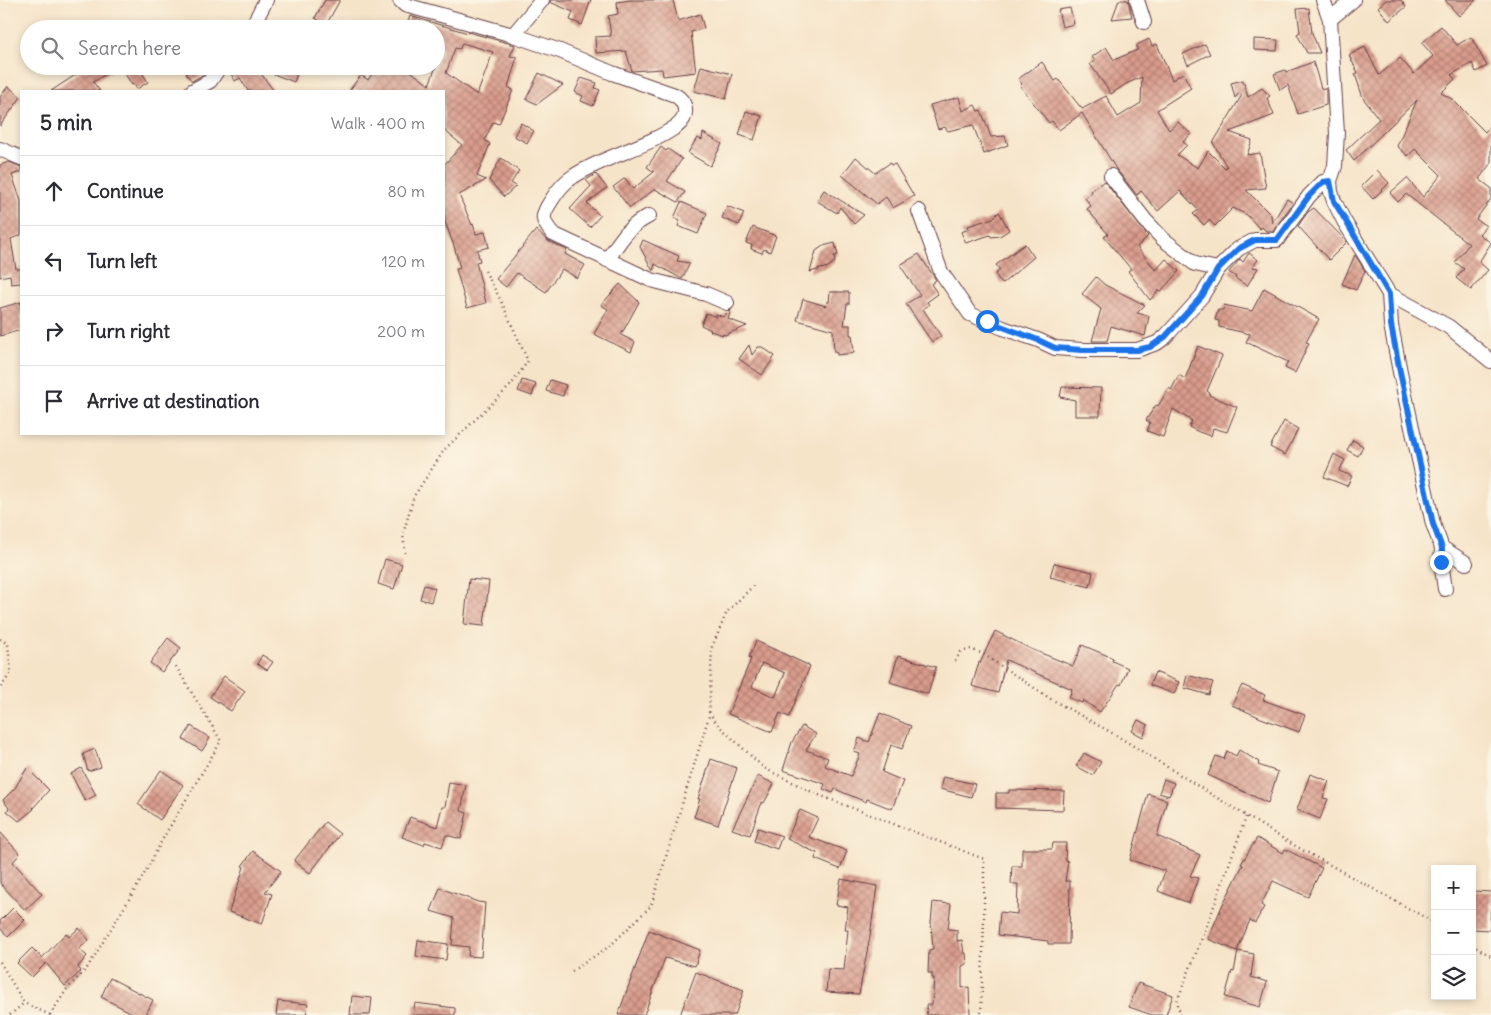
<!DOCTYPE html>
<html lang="en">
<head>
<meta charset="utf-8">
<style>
  body { margin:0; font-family:Delius,sans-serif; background:#f7f7f7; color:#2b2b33 }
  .controls { position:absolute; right:15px; bottom:15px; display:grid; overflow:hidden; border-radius:0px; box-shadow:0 2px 8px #0003 }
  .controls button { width:45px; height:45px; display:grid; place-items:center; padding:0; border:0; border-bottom:1px solid #e1e1e2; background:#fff; color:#2b2b33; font:25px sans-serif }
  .stop { position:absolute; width:15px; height:15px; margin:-11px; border:4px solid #1a73e8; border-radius:50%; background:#fff }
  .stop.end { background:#1a73e8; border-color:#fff; box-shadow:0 1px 5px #0008 }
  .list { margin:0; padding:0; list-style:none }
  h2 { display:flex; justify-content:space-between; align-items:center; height:65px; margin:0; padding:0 20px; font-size:21px }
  h2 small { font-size:16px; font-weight:400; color:#7c7c81 }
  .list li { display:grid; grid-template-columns:32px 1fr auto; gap:15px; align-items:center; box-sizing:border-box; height:70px; padding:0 20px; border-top:1px solid #e1e1e2 }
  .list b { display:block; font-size:19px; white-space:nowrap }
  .list em { font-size:16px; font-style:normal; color:#7c7c81 }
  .icon { flex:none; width:28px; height:28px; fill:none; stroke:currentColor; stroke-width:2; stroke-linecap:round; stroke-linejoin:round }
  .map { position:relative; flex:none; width:1491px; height:1015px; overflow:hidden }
  .search { position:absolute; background:#fff; box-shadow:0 2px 8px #0003; left:20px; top:20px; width:425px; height:55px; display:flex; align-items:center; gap:12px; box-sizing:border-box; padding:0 18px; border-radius:28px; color:#7c7c81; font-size:19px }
  .panel { position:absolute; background:#fff; box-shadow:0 2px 8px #0003; left:20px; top:90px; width:425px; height:345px; border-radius:0px }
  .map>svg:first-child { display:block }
</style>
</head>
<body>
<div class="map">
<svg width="1491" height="1015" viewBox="0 0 1491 1015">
  <defs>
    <pattern id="building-cross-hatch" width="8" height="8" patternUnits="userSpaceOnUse" patternTransform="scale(1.25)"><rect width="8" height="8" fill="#d99c8c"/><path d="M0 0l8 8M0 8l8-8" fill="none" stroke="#b27f73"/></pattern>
  </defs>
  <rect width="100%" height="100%" fill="#fcf5e5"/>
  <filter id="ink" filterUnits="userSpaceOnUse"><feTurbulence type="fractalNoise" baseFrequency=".02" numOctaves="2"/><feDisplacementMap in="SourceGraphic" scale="10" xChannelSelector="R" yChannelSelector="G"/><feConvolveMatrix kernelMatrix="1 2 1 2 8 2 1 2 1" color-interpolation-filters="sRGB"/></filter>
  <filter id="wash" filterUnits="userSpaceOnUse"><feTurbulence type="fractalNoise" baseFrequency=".0096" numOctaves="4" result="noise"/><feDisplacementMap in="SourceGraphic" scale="20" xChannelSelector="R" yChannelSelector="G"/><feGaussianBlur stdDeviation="1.12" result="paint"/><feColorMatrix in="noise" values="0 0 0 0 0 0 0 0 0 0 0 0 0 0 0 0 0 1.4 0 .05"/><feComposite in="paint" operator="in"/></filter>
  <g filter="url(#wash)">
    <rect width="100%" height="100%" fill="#f6e4c9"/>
    <g id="blocks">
      <g fill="url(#building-cross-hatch)" fill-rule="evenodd">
        <path d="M325,0H340L326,25L315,18Z"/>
        <path d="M551,0H591L582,25L570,20L573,12L550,2Z"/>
        <path d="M630,0H673L678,21L700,14L704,28L691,32L696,72L663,76L662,69L632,71L626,51L596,53L595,37L611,36L608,16L618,14L617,2Z"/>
        <path d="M1119,0H1128L1132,17L1112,19Z"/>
        <path d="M1386,0H1401L1406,7L1389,21L1378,7Z"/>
        <path d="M1445,0H1476L1459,16Z"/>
        <path d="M1070,8L1074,24L1062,27L1058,10Z"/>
        <path d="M1309,8L1312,33L1320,53H1307L1297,34L1300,32L1297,9Z"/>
        <path d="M410,16L468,33V32L515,45L510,56L517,57L508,87L513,90L499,124L493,122L485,140L490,144L477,176L486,180L459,195L472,225L473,224L476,234L485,232L489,247L477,250L480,261L476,262L486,303L467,308L456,269L460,268L454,246L444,219V165L462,145L444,130V91H349L361,75L368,80L377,66H404L429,85L443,48L436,45V29H405ZM462,43L493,52L477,95L446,73L455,48L460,49Z"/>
        <path d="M1441,26L1457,45L1471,37L1487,66L1476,72L1472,63L1451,75L1455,79L1441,93L1452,99L1485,132L1491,124V163L1479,179L1491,188V199L1476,219L1486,226L1479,234L1491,243L1479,262L1488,270L1471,290L1456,278L1464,269L1455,262L1469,244L1406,194L1398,202L1390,193L1407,178L1423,197L1441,175L1415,149L1408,156L1397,146L1417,100L1354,161L1346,150L1379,119L1363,98L1355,74L1358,73L1349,55L1365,47L1379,75L1400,58L1414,74L1433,56L1422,43Z"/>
        <path d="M1149,39L1152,46L1157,44L1172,80L1183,73L1191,88L1157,110L1169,130L1178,122L1191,134L1183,142L1187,145L1177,155L1198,168L1208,151L1225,168L1227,167L1213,143L1242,95L1239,93L1235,98L1231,83L1243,80L1248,97L1262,88L1270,96L1267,98L1274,115L1229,132L1252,140L1247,155L1260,153L1266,188L1246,190L1271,215L1272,223L1287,199L1293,203L1273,231H1266L1262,227L1260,229L1247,215L1233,208L1215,226L1209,220L1204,225L1193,214L1198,210L1180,191L1158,211L1141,191L1137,195L1116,169L1082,113L1059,130L1052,121L1049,123L1020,86L1022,84L1018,79L1042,62L1055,81L1058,79L1082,109L1106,96L1118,117L1141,103L1142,77L1126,84L1111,94L1090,64L1095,61L1092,57L1106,47L1114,60L1137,50V45Z"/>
        <path d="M1254,39L1278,40L1277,51L1254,50Z"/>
        <path d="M1205,44L1210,54L1188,65L1183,54Z"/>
        <path d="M1313,62L1321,88L1326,89V105L1298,114L1288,85L1280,90L1274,74L1285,70L1286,72Z"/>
        <path d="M89,66H119L93,82L100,91H51Z"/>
        <path d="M120,66H138L148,82L137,89L134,84L132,85Z"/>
        <path d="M185,66H209L204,74L192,81L186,74L189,71Z"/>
        <path d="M229,66H300L294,82L256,67L274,91H248L240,78L235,81L228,69Z"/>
        <path d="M701,66L732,74L726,99L694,91Z"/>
        <path d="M539,73L563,85L537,104L526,99Z"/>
        <path d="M581,78L597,83L595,88L600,90L593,106L581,101L583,96L575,92Z"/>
        <path d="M8,86L21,97L0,126V97Z"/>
        <path d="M959,97L963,111L975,105L978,111L981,110L991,137L1005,136L1008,145L984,154L973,125L948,131L945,127L938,129L930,105Z"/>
        <path d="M746,111L762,116L754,140L739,135Z"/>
        <path d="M521,123L534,131L527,143L514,136Z"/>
        <path d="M703,133L722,144L710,166L688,153L697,138L702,140Z"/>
        <path d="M661,147L666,151L668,149L682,159L667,181L685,192L678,202L655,189L630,208L613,187L625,178L633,189L654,172L647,167Z"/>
        <path d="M856,157L875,173L890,163L891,165L895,164L914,196L893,208L886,197L877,204L842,175Z"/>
        <path d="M501,158L519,171L511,183L516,186L504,197L489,180Z"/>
        <path d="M9,162L21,167V172L12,175L21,201V235L11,239L16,269H21V283L11,284L10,275L0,277V165Z"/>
        <path d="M1377,170L1389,183L1373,199L1361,186Z"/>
        <path d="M596,174L607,188L587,203L600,216L590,227L570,209L591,186L586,180Z"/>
        <path d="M1104,181L1148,236L1137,247L1156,270L1166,259L1179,271L1161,291L1159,290L1150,300L1128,271L1131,269L1104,237L1108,234L1087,209L1091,206L1085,198L1092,193L1091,191Z"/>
        <path d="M824,190L835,197L864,215L854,224L840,207L837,213L817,201Z"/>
        <path d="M681,202L707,213L698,234L678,226L680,221L674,218Z"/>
        <path d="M727,206L744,213L739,225L722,218Z"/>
        <path d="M1314,208L1347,242L1329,260L1298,226L1308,212Z"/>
        <path d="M999,212L1009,230L1000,236L991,237L990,235L966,243L961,232L969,229L968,226L993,218Z"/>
        <path d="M753,227L776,236L770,252L764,249L762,253L751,249L752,245L746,243Z"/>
        <path d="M536,230L549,242L567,250L565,254L585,265L577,278L562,269L546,292L517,273L506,287L496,279Z"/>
        <path d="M643,240L679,256L677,261L690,263L682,279L655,264L653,271L640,247Z"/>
        <path d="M835,243L838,255L834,256L835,262L828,267L810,272L816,251L823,246Z"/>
        <path d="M1025,244L1034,257L1002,284L995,274L1000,270L996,265Z"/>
        <path d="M1249,253L1258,260L1252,267L1258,268L1247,286L1235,278L1236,277L1229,272L1240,259L1243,262Z"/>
        <path d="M919,254L936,280L931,284L938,294L927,302L929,305L923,309L941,336L932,342L906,304L920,295L900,265Z"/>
        <path d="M1355,255L1365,271L1356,290L1342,284Z"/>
        <path d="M1096,277L1105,285L1145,305L1137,313L1149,316L1145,336L1111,326L1107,341H1092L1101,309L1082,294Z"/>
        <path d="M620,284L639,302L621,335L635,342L631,352L594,334L608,309L601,305Z"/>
        <path d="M1264,288L1319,319L1306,342L1309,343L1295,373L1285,368L1288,362L1246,342L1250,334L1219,327V321L1215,320L1218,310H1223L1224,305L1252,311Z"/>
        <path d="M830,292H849V304H847L844,325H850V335H852L854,353L837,355V353L834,352L833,330L797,320L803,299L826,306L827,302H829Z"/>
        <path d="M21,302V330L0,336V308Z"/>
        <path d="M731,310L728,319L747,326L725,335L723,334V335L710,331L711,330L701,325L706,313L716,317V314L723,317L728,312Z"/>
        <path d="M749,345L752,355L758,347H762L775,356L762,375L739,359Z"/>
        <path d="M1198,346L1222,356L1207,391L1210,393L1209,395L1237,407L1227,432L1213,428L1211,436L1199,432L1189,427L1192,421L1173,409L1163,437L1147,431L1150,423L1146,420L1156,405L1158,406L1169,388L1171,390L1179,375L1185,379Z"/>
        <path d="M522,380L536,384L532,396L518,391Z"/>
        <path d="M550,380L566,385L563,396L546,391Z"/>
        <path d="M1062,387L1101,388L1100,416H1075V400L1060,397Z"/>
        <path d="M1284,421L1298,429L1285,455L1270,447Z"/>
        <path d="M1353,440L1363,446L1358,456L1347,450Z"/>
        <path d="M1334,454L1345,460L1339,471L1352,476L1347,486L1324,477Z"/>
        <path d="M385,559L402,564L394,589L378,584Z"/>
        <path d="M1054,563L1093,572L1090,587L1050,577Z"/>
        <path d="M469,579L489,581L484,626L464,624Z"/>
        <path d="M424,585L435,588L431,602L420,599Z"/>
        <path d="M995,631L1031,649L1073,666L1082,645L1113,658L1112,661L1128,668L1121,685L1119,684L1100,712L1083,700L1082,703L1069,698L1072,689L1006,660L998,693L972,686L979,662L980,663Z"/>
        <path d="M168,638L181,648L162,672L150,663Z"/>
        <path d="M756,641L810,666L789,717L780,713L772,732L728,714L751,659L749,657ZM762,663L785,673L775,697L752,687Z"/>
        <path d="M262,655L273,662L267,670L257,664Z"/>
        <path d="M898,656L936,667L928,694L890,682Z"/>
        <path d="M1155,672L1179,682L1174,694L1150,685Z"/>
        <path d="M1187,675L1213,682L1209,695L1184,688Z"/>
        <path d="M224,676L245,691L231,711L210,697Z"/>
        <path d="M1242,685L1265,695L1263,700L1305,715L1299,732L1261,718L1232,705Z"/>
        <path d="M880,713L911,726L902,749L891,745L882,772L903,781L892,809L867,799L866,802L835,789L833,793L823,789L825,784L783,770L792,742L802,726L816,734L806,750L828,758L825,766L851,776L860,754L854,752L859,738L869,742Z"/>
        <path d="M1138,720L1148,725L1143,737L1132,731Z"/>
        <path d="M191,726L210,738L202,751L183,739Z"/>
        <path d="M95,749L101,767L88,771L83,754Z"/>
        <path d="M1239,750L1259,762L1258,765L1278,772L1268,803L1208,775L1216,756L1224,759L1227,751L1236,756Z"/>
        <path d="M1084,753L1101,762L1093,775L1076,766Z"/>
        <path d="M711,759L737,768L718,825L694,817L700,799H698Z"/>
        <path d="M27,768L49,790L33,808L34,809L19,821L7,811L9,808L3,800L15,788Z"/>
        <path d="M81,768L96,795L85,801L71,774Z"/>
        <path d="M161,770L183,785L160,820L138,804Z"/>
        <path d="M1310,774L1329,781L1323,798L1328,799L1320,819L1297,810Z"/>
        <path d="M758,776L774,784L764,803L762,802L750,835L732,829Z"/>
        <path d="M943,777L975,784L971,797L940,789Z"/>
        <path d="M1164,779L1174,783L1169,796L1159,793Z"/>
        <path d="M449,782L466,785L461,811L467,813L461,839L446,835L442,847L425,842L424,845L402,837L410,817L437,827L442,807H445Z"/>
        <path d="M1009,790L1064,791L1063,810L996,808V793H1009Z"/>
        <path d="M1148,794L1167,800L1157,836L1200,855L1190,876L1198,878L1189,903L1158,891L1165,871L1130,860Z"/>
        <path d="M800,810L818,818L809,837L847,851L840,869L815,859L817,853L787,839Z"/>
        <path d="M325,822L340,834L310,873L294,861Z"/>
        <path d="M758,828L782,836L777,849L754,841Z"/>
        <path d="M0,832L20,854L13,862L42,894L25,910L0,883Z"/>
        <path d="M1257,838L1283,853L1285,849L1322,868L1308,897L1273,881L1261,905L1264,907L1255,923L1250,920L1237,951L1208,939L1222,906L1243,865L1241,864Z"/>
        <path d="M1053,843H1066L1065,860L1068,861L1065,881H1070L1069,944H1048V941L998,935L1000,912L1017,914L1018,884H1011L1012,866H1022V849H1052Z"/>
        <path d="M253,851L281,871L265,892L272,894L262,924L229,912L244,867L242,866Z"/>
        <path d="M841,879L877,886L870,936L859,994L826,992L828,969L844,970L848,930H845L848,907L836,905Z"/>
        <path d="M440,888L478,902L485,903L481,957L468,956L469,947L452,945L454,918L431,911Z"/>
        <path d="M1472,891L1491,892L1490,930L1472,929Z"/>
        <path d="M933,902L951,904L948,929L957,930V941L962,940L964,953H966L967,964L962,966V988L969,987L970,1015H927L926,1005H932L934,978H932V973H928L929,950L933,949L931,923Z"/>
        <path d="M13,908L25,920L8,937L0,928V921Z"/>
        <path d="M79,928L89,940L79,949L87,956L78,967L81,971L65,986L46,963L32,977L17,963L32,948L42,958L66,933L69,937Z"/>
        <path d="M649,930L700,950L695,966L665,958L644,1015H618Z"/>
        <path d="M418,940L448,944L446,960L416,956Z"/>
        <path d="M1238,951L1254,954L1251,977L1267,982L1260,1007L1225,997L1232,971L1234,972Z"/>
        <path d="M696,972L744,990L735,1015H680Z"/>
        <path d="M110,978L153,1000L146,1015H136L101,997Z"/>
        <path d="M1138,983L1173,995L1166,1015H1152L1129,1007Z"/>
        <path d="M352,996L372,998L370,1015H350Z"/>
        <path d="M278,1001L308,1004L306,1015H276Z"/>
        <path d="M415,1003L455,1008V1015H413Z"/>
      </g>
    </g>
  </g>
  <g filter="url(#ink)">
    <use href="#blocks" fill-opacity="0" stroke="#643d43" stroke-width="1"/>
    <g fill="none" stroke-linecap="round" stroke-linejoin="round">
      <g stroke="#643d43" stroke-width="16">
        <g id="street">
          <path d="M400,0L405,5L513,35L560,51L612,73L675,95C687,102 689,117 677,126C646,148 606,155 574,176C564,182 557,191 551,201C541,216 541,220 553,234L651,280L706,294L727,303"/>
          <path d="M1137,0L1144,22"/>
          <path d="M1323,0L1330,19L1337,133L1335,166L1330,181L1331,192L1334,201L1344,221L1389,294L1391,325L1400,372L1433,524L1442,548L1466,563"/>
          <path d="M1330,19L1353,0"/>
          <path d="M251,29L266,0"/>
          <path d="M513,35L542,0"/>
          <path d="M192,91L210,81L220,66"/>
          <path d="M0,149L21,158"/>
          <path d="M1111,176L1145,220L1163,239L1195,264L1218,269"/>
          <path d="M919,211L941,272L970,314L1003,328L1038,340L1055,348L1082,350H1137L1157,343L1165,337L1202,296L1218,269L1238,249L1255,240H1277L1309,196L1323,182L1330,181"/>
          <path d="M607,260C621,240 627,227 649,216"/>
          <path d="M1389,294L1449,327L1491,361"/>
          <path d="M1442,548L1441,562L1445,589"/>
        </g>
      </g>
      <g stroke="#643d43" stroke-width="2.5" stroke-dasharray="1 4" stroke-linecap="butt">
        <path d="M405,553L403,534L414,496L445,449L511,385L528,361L501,301L484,269"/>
        <path d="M0,639L8,644L11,673L0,688"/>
        <path d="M955,661L961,652L971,649L983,654L1051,699L1114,734L1290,843L1435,923"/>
        <path d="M709,712L717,724L764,768L814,793L984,859V918L981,1015"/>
        <path d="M1472,945L1491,956"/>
        <path d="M0,962L24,1003L50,1015"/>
        <path d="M572,971L610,946L651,906L709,716L712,647L727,612L754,585"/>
        <path d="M10,1015L24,1003"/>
        <path d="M50,1015L67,989L87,968L141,880L165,835L221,741L175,665"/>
        <path d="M1180,1015L1177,1001L1208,923L1246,817"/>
      </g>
      <use href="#street" stroke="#fff" stroke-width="14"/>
    </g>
  </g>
  <g fill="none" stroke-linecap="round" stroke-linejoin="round" filter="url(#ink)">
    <path stroke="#1a73e8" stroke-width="6" d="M987,321L1038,340L1055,348L1082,350H1137L1150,347L1165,337L1202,296L1218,269L1238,249L1255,240H1277L1309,196L1323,182L1330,181L1334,201L1389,294L1391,325L1400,372L1433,524L1442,548L1441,562"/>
  </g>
</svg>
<div class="controls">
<button>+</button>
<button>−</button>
<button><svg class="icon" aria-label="layers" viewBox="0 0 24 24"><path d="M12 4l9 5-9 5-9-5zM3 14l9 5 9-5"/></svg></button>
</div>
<div class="stop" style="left:987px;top:321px"></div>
<div class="stop end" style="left:1441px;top:562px"></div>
<div class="search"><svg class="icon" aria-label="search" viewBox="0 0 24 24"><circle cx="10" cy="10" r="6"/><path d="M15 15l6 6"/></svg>Search here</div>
<section class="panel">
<h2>5 min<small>Walk · 400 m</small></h2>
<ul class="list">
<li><svg class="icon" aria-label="ahead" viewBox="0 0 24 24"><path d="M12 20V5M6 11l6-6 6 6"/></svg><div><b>Continue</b></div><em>80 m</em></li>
<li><svg class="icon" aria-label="left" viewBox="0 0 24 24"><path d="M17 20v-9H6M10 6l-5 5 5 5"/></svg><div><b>Turn left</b></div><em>120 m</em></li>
<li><svg class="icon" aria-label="right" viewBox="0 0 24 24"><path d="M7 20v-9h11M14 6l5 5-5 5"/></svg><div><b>Turn right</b></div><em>200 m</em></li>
<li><svg class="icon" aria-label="arrive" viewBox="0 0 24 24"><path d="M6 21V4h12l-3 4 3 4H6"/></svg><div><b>Arrive at destination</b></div></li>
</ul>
</section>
</div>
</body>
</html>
